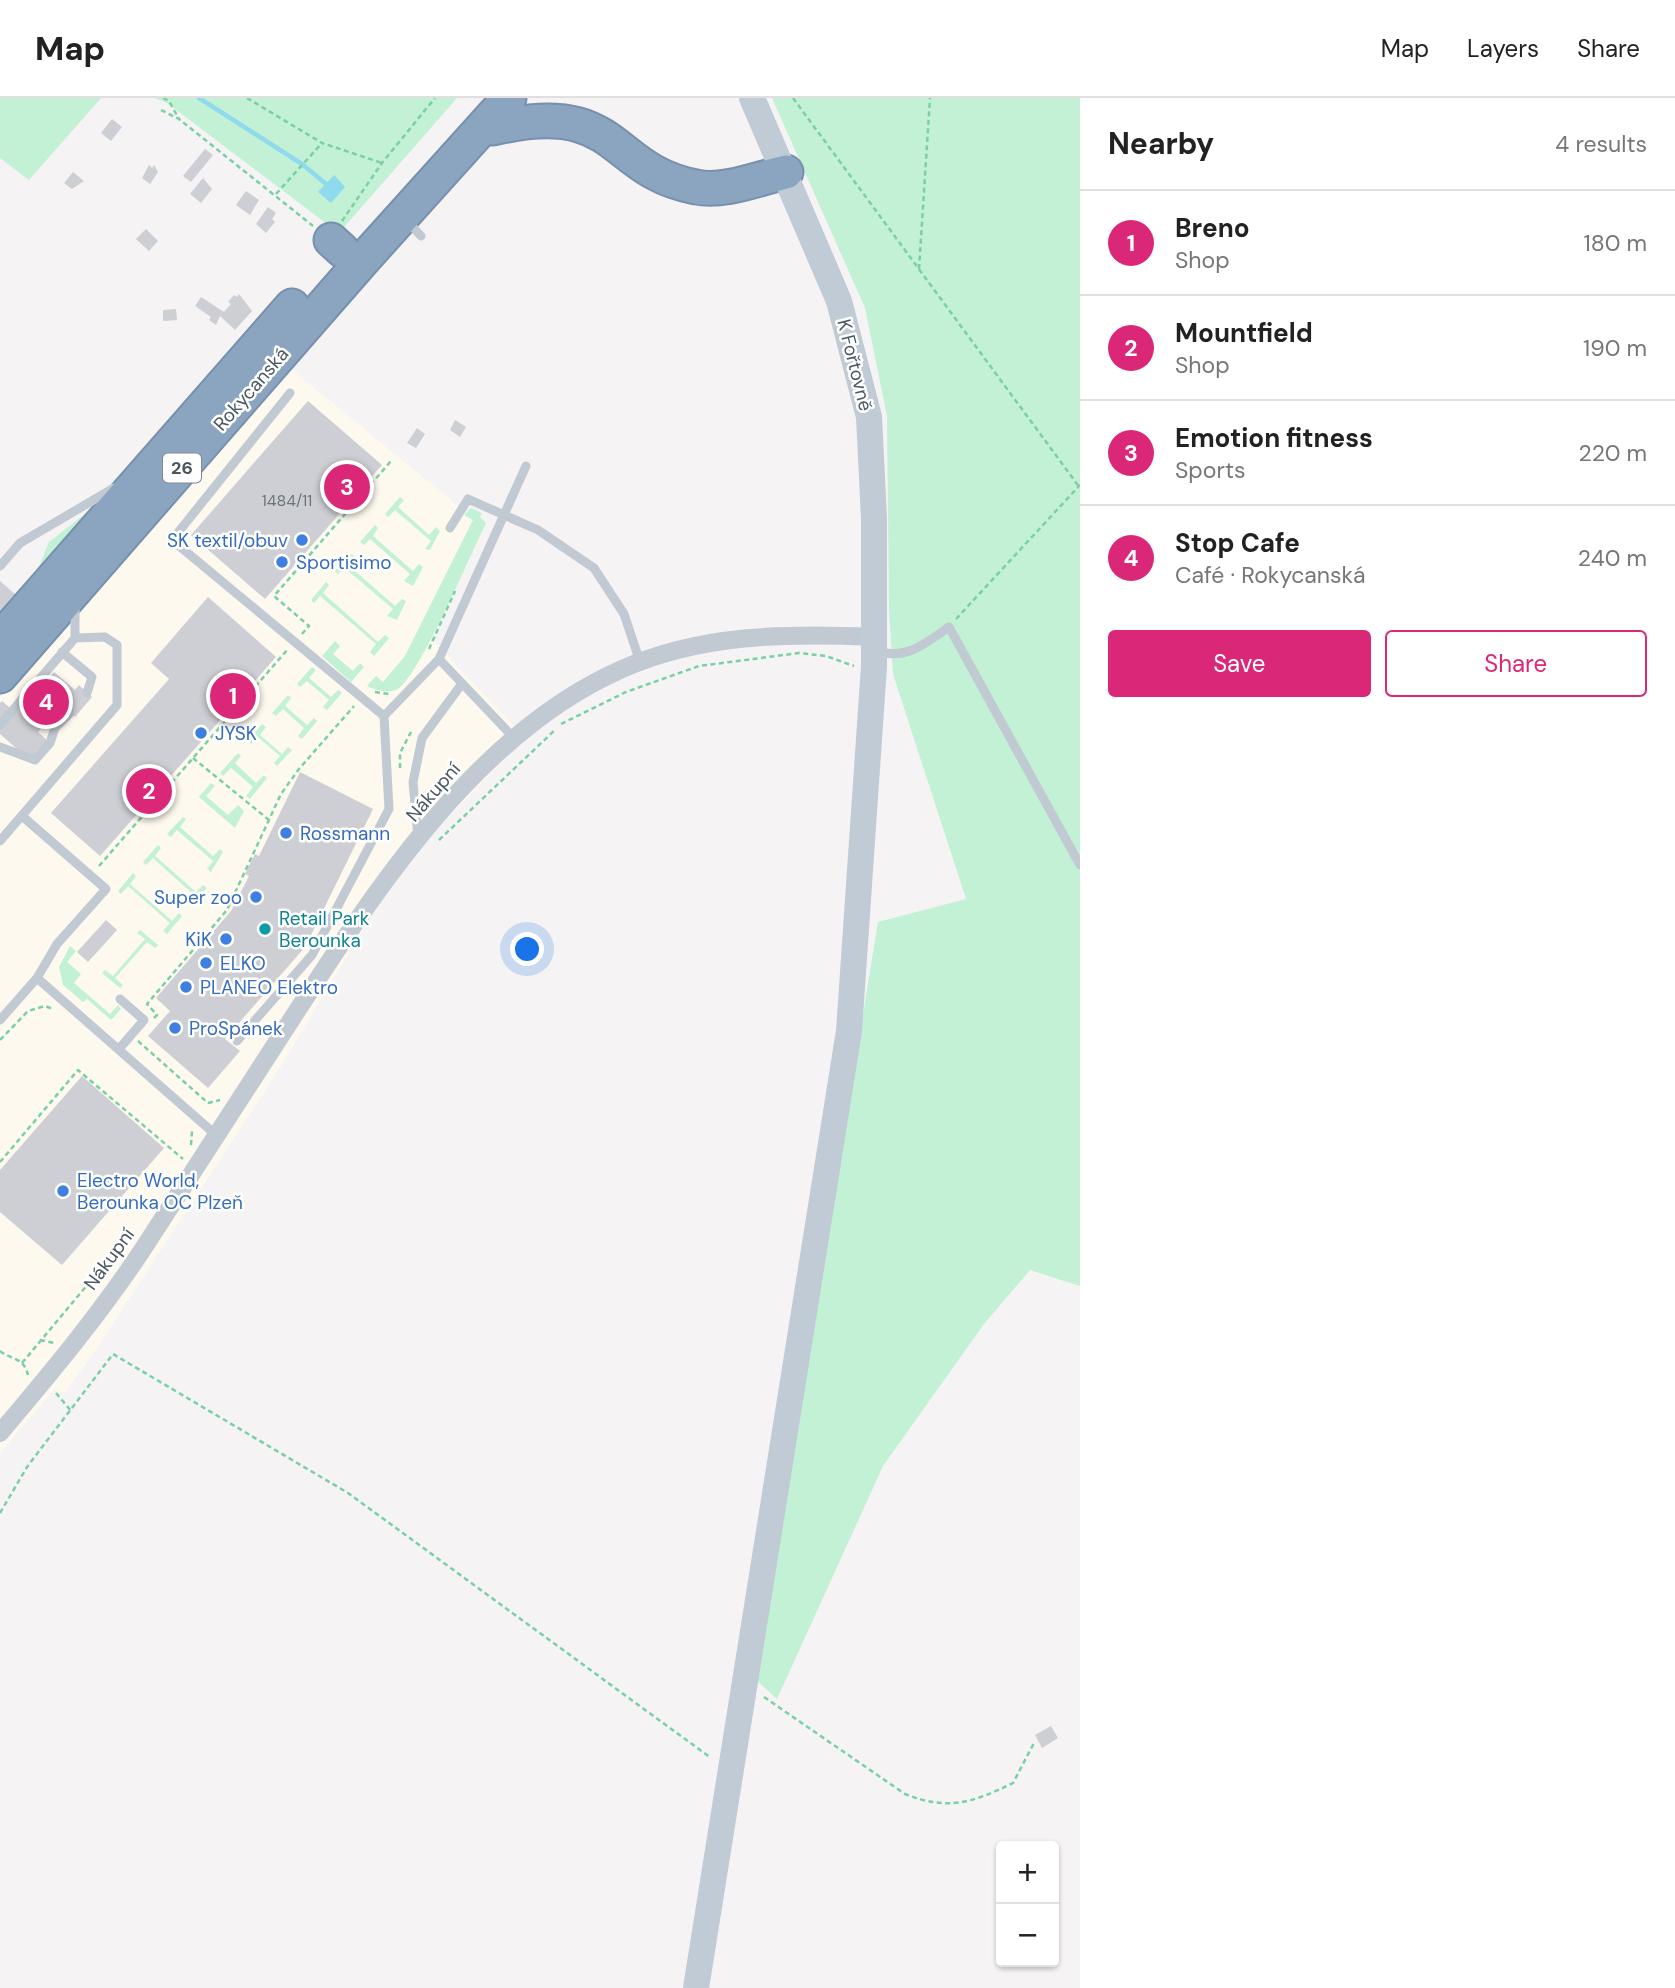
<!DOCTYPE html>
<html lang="en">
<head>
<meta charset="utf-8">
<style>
  body { margin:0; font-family:"DM Sans",sans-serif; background:#f2f2f2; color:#222 }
  .controls { position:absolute; right:21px; bottom:21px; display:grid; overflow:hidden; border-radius:7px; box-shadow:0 2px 5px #0004 }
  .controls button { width:63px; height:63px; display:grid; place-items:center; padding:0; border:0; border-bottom:2px solid #e0e0e0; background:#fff; color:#222; font:35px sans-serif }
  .you { position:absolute; left:528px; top:852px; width:24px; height:24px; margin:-18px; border:5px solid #fff; border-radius:50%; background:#1a73e8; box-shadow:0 0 0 10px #1a73e833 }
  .badge { display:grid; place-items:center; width:46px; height:46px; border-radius:50%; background:#db2777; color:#fff; font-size:23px; font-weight:700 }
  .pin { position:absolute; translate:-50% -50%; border:4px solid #fff; box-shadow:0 2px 7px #0006 }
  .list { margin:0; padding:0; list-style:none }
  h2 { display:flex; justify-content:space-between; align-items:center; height:91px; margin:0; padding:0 28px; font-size:30px }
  h2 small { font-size:23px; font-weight:400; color:#767676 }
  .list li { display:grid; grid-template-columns:46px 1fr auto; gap:21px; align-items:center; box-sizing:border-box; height:105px; padding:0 28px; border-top:2px solid #e0e0e0 }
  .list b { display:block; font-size:26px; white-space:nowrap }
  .list p { margin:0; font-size:23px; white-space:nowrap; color:#767676 }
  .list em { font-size:23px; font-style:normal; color:#767676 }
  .actions { display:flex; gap:14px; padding:21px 28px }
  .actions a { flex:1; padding:16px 0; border:2px solid #db2777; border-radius:7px; text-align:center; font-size:24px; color:#db2777 }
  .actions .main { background:#db2777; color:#fff }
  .map { position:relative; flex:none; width:1080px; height:1890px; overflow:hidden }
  header { display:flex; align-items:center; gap:42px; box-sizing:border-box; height:98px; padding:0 35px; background:#fff; border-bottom:2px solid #e0e0e0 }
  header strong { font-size:33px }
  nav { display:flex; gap:38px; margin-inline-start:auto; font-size:24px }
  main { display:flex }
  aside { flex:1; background:#fff }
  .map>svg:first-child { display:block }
</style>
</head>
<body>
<header>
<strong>Map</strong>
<nav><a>Map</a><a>Layers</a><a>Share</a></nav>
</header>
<main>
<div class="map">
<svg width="1080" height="1890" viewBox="0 0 1080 1890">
  <rect width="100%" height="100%" fill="#f5f3f3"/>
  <path fill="#fdf9ef" d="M290,270L480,426L427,536L525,640L402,767L281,968L99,1247L65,1295L54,1292L0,1355V598Z"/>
  <g fill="#c3f1d5">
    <path d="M0,0H101L29,82L0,60Z"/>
    <path d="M155,0H457L339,135L167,5Z"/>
    <path d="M772,0H1080V1188L1030,1172L984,1226L883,1368L777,1601L755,1581L878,824L966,801L893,576L889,512L887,318L865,210Z"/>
    <path d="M400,399L404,402L398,409L429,437L436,429L440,433L430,452L425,451L431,443L395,412L388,419L385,416Z"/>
    <path d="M471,410L482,415L480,419L486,425C470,457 421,575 398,591C389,596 374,592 367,588L376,578L383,584L405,558L473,422L464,417Z"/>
    <path d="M90,412L94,418L36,476L49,444Z"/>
    <path d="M375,427L378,430L373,438L413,473L419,466L423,469L413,488L404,483L410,476L370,441L364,447L360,444Z"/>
    <path d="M351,456L354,458L348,467L395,508L402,501L406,503L397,522L387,518L393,511L345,470L338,476L335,473Z"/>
    <path d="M326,484L329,487L323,495L378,544L385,537L389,540L374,558L370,554L376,546L320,498L314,505L311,502Z"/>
    <path d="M335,543L340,548L333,556L353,573L360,565L364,569L351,584L322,558Z"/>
    <path d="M312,569L316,572L309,580L331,599L338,592L342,595L327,612L323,609L329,602L307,583L300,589L297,586Z"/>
    <path d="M288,597L291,600L285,608L307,627L314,620L317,623L302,641L298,638L304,630L283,611L276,618L272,615Z"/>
    <path d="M262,626L266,629L260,637L282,656L288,649L292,652L277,668L274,665L280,658L258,639L251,646L248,643Z"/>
    <path d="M238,655L241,658L235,665L256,685L264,677L267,680L250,701L246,698L253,689L231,670L223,678L220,675Z"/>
    <path d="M211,685L215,688L206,698L228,717L238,707L244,713L235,730L199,699Z"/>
    <path d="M183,719L186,721L180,729L213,758L220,751L223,754L211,774L207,771L213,763L177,732L171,739L167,736Z"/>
    <path d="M158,747L161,750L155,758L196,794L203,787L207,790L192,807L188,804L194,797L153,760L146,767L143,764Z"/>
    <path d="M133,775L136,778L130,786L172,823L179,815L182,818L167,836L163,833L170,825L128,788L121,796L118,793Z"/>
    <path d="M140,832L158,847L155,850L147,844L115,880L123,887L120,890L102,875L105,872L113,878L145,841L137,835Z"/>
    <path d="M70,848L76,853L67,864L81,876L74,885L110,916L118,907L121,911L111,922L87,901L83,904L69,892L63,887L59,869Z"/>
  </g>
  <path fill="#90daee" d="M334,77L345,89L331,105L318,94Z"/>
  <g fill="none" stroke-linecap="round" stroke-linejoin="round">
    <path stroke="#90daee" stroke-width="4.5" d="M199,0L302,66L326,86"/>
  </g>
  <g fill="#cdcfd5">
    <path d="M112,21L122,29L111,43L101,35Z"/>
    <path d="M205,51L213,57L191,84L183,78Z"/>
    <path d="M149,67L152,70L154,67L158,74L150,86L142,80Z"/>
    <path d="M73,74L84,83L72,91L64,85Z"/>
    <path d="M203,80L212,91L201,105L190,96Z"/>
    <path d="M246,93L259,102L250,117L236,107Z"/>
    <path d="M268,109L276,115L272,121L275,124L266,135L256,126Z"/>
    <path d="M146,131L158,143L149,153L136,141Z"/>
    <path d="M239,196L252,213L235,232L220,218L216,227L209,222L211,219L195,208L201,199L224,214L231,206L228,204L234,197L237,199Z"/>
    <path d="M176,211L177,222L163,223V212Z"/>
    <path d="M308,303L382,367L265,501L191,437Z"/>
    <path d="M455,322L466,329L460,339L450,332Z"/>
    <path d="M417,330L425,336L416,350L407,345Z"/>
    <path d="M0,483L16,497L0,515Z"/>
    <path d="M208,499L276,559L100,758L51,715L169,581L151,565Z"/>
    <path d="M54,574L75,592L79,587L92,599L75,619L62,607L38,634L49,644L32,664L0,636V605L2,603L16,615Z"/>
    <path d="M300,674L373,711L305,849L225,941L240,953L208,990L148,938L170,913L156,900L231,813L249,778L245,776L255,756L259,758Z"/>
    <path d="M106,822L117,832L88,864L77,854Z"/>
    <path d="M82,978L164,1050L62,1167L0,1114V1072Z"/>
    <path d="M1051,1628L1058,1640L1042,1650L1035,1637Z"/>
  </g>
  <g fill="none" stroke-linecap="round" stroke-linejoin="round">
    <g stroke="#7690ad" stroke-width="37">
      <g id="highway">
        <path d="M493,30C622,0 606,72 696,89C724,95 759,80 786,74"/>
        <path d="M331,142L342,152"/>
        <path d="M0,541L292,208"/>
        <path d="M0,578L363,162L509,0"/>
      </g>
    </g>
    <g stroke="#7ad0a6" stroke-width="2.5" stroke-dasharray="5 3.5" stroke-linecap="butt">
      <path d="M163,0L169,3L179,21"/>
      <path d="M247,0L322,45L382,65"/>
      <path d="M793,0L1080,390"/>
      <path d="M161,12L179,21L313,128"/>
      <path d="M276,96L322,45"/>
      <path d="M342,123L382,65L435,0"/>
      <path d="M919,171L930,0"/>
      <path d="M956,521L1080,387"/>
      <path d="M302,536L309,528L274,498L391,363"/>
      <path d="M429,551L455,493"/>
      <path d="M375,594L389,596"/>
      <path d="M561,626L626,594L699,568L799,555L826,558L854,568"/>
      <path d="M193,660L269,722"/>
      <path d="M400,670V655L411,634"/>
      <path d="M439,742L556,631"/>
      <path d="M99,768L288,551"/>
      <path d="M154,920L157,917L147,906L227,812L281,696L299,671L354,608"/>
      <path d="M0,942L28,913L45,908L53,911"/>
      <path d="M138,943L208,1005L220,1002"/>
      <path d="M191,1047L192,1033"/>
      <path d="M0,1064L78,972L183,1061"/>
      <path d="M40,1242L54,1245"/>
      <path d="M0,1253C11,1262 24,1259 28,1277"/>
      <path d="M22,1265L114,1155L121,1154"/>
      <path d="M56,1295L72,1314"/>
      <path d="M0,1415L27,1369L113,1256L348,1395L711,1660"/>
      <path d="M764,1599L905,1696C948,1713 972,1705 1013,1685L1034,1645"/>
    </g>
    <g stroke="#c1cad2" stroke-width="9">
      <path d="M406,122L421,138"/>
      <path d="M290,295L172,442L384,618L439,561L526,368"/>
      <path d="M450,430L468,401L538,432L594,470L624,516L640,564"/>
      <path d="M0,468L20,445L114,390"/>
      <path d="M878,553C906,563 927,544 949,529L1080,767"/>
      <path d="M62,554L92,579L87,595"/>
      <path d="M439,561L513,639"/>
      <path d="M0,627L75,540V506"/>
      <path d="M55,630L70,615"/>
      <path d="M0,649L35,662L50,645L55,630L21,602"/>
      <path d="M22,718L106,791L57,846L37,880"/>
      <path d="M418,739L413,684L422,640L461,587"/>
      <path d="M0,743L117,607V547L105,539L75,540"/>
      <path d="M0,922L37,880L216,1037"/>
      <path d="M237,943L312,857L389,711L384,618"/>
      <path d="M119,951L144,922L120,901"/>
    </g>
    <path stroke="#c1cad2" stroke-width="18" d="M0,1335C50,1276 100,1216 143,1151C193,1074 243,996 293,919C376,791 476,636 620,572C699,536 788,535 873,539"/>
    <path stroke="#c1cbd6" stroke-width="26" d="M696,1890L849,933L874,568V420L869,319L839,203L752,0"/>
    <use href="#highway" stroke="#8ba5c1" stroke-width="33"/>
  </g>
  <g fill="#3f7fe0" stroke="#fff" stroke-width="2.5">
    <circle cx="302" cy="442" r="7"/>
    <circle cx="282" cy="464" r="7"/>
    <circle cx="201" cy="635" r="7"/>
    <circle cx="286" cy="735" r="7"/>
    <circle cx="256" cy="799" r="7"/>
    <circle cx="226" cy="841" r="7"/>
    <circle cx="206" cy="865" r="7"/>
    <circle cx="186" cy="889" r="7"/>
    <circle cx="175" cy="930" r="7"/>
    <circle cx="63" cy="1093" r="7"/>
  </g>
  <circle fill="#0f9aa8" stroke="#fff" stroke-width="2.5" cx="265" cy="831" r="7"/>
  <g text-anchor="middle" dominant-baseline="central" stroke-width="5" stroke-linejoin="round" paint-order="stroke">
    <g font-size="16" fill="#6b747e">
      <text x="287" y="402">1484/11</text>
    </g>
    <rect fill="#fff" stroke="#808990" stroke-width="2" x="163" y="355.5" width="38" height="29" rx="5"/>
    <g font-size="18" font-weight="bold" fill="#4a5661">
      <text x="182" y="370">26</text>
    </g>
    <g font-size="19" fill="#4a5661" stroke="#fff">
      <text transform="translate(855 267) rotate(76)">K Fořtovně</text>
      <text transform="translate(251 291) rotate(-49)">Rokycanská</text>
      <text transform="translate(433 694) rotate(-49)">Nákupní</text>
      <text transform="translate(109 1161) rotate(-54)">Nákupní</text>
    </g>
    <g font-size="19" fill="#366cbe" stroke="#fff" text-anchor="start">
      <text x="288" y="442" text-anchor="end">SK textil/obuv</text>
      <text x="296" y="464">Sportisimo</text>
      <text x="215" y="635">JYSK</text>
      <text x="300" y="735">Rossmann</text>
      <text x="242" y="799" text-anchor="end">Super zoo</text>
      <text x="212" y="841" text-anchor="end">KiK</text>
      <text x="220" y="865">ELKO</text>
      <text x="200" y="889">PLANEO Elektro</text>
      <text x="189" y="930">ProSpánek</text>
      <text x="77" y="1082">Electro World,<tspan x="77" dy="22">Berounka OC Plzeň</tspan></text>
    </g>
    <g font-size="19" fill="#0d838f" stroke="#fff" text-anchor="start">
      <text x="279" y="820">Retail Park<tspan x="279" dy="22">Berounka</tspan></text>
    </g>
  </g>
</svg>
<div class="controls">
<button>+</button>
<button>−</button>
</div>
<div class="you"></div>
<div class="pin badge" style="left:233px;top:598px">1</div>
<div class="pin badge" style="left:149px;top:693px">2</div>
<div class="pin badge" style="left:347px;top:389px">3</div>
<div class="pin badge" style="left:46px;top:604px">4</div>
</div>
<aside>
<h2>Nearby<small>4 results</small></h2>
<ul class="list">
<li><span class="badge">1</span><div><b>Breno</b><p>Shop</p></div><em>180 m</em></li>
<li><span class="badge">2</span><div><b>Mountfield</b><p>Shop</p></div><em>190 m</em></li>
<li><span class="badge">3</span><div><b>Emotion fitness</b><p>Sports</p></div><em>220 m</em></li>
<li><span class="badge">4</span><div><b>Stop Cafe</b><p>Café · Rokycanská</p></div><em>240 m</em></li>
</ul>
<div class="actions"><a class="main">Save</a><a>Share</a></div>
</aside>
</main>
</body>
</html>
